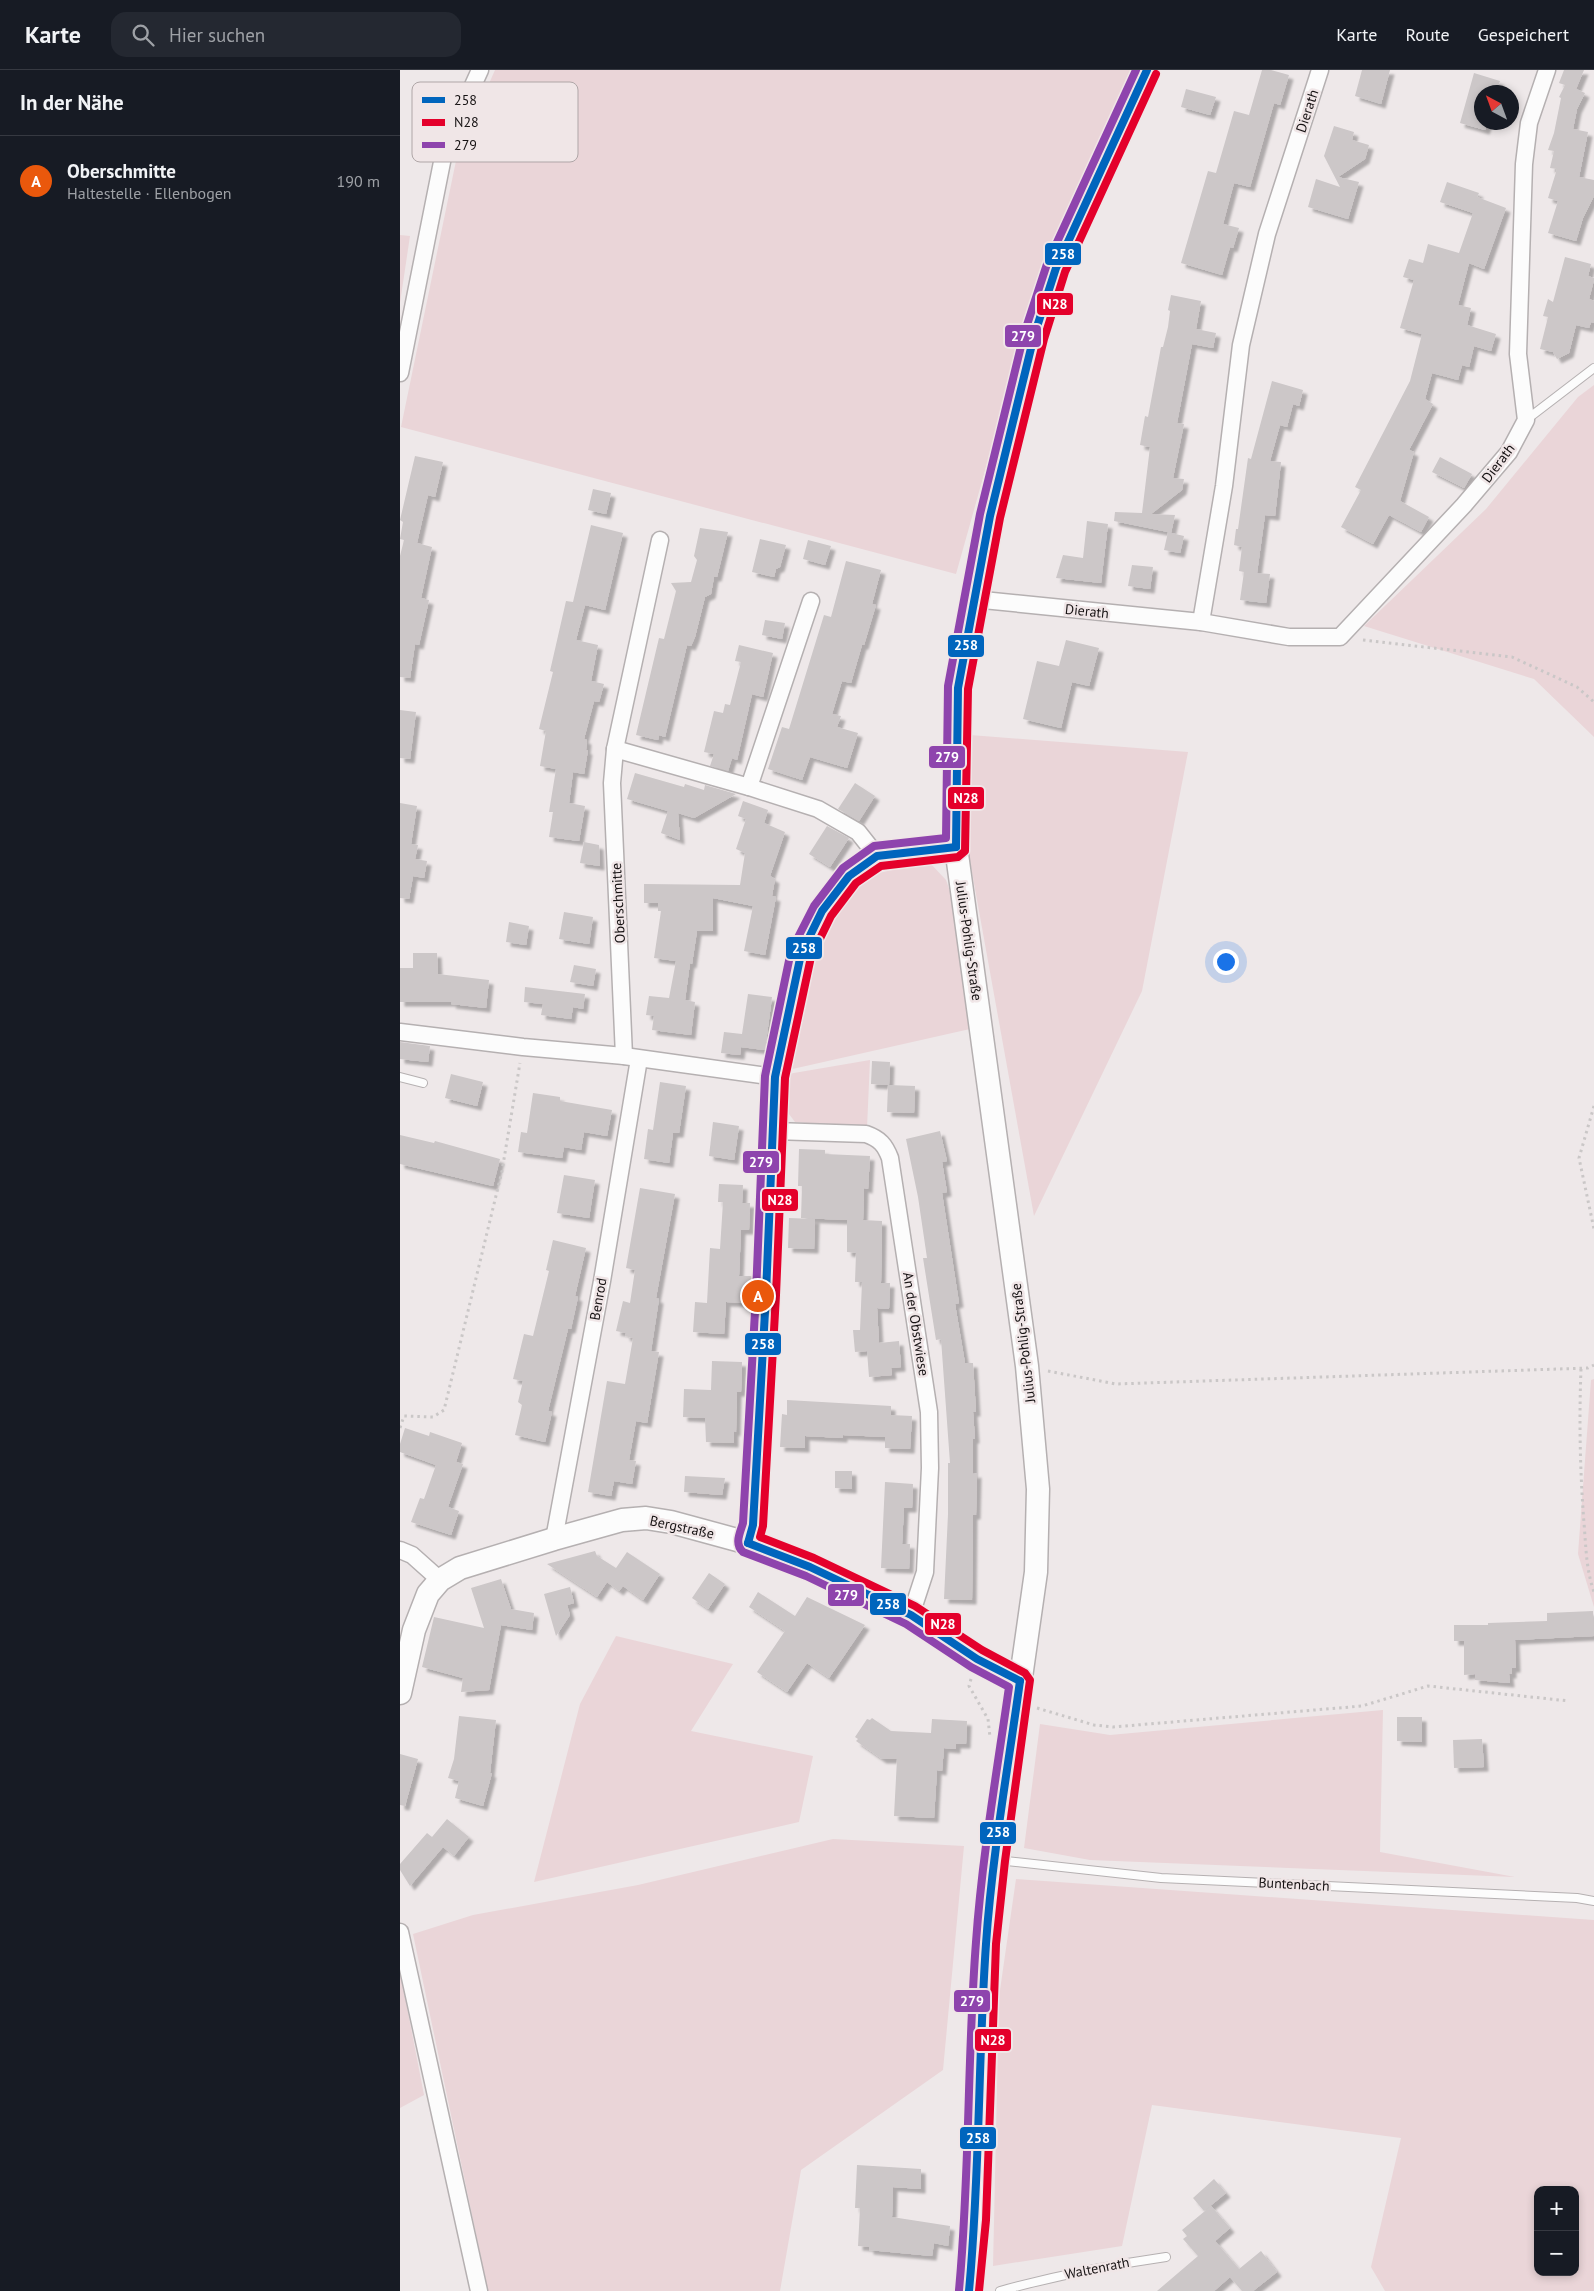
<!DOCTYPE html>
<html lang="de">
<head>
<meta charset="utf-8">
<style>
  body { margin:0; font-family:"PT Sans",sans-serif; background:#242831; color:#f1f3f6 }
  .controls { position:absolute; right:15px; bottom:15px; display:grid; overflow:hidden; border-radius:10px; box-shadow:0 2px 8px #0003 }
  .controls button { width:45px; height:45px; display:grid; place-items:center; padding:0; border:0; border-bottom:1px solid #363941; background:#171b24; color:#f1f3f6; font:25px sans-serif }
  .compass { position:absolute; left:1074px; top:15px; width:45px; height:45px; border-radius:50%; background:#171b24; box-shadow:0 2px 8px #0003; rotate:319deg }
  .you { position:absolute; left:825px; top:891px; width:18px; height:18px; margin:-12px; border:4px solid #fff; border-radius:50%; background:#1a73e8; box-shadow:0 0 0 8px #1a73e833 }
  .badge { display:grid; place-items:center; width:32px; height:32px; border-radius:50%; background:#ea580c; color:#fff; font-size:16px; font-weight:700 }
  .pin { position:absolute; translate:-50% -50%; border:2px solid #fff; box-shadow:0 1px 5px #0006 }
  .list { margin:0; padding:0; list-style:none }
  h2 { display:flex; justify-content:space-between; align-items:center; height:65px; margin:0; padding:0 20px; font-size:21px }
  h2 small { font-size:16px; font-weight:400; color:#9ea1a6 }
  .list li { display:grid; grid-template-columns:32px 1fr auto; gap:15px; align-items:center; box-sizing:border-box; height:90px; padding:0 20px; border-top:1px solid #363941 }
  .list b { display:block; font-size:19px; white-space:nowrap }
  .list p { margin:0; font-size:16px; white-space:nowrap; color:#9ea1a6 }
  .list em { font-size:16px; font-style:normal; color:#9ea1a6 }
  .icon { flex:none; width:28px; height:28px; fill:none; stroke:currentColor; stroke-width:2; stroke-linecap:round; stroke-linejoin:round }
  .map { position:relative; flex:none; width:1194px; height:2221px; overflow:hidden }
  header { display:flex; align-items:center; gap:30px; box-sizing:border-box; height:70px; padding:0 25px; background:#171b24; border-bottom:1px solid #363941 }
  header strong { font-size:24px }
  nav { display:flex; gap:28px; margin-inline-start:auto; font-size:18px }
  .search { width:350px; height:45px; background:#242831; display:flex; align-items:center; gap:12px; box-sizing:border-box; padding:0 18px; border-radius:15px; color:#9ea1a6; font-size:19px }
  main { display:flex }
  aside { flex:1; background:#171b24 }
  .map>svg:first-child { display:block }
</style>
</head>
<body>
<header>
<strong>Karte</strong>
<div class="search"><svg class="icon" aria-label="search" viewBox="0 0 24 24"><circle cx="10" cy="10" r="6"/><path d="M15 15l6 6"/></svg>Hier suchen</div>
<nav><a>Karte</a><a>Route</a><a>Gespeichert</a></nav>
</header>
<main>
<aside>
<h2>In der Nähe<small></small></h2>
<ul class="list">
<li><span class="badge">A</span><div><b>Oberschmitte</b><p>Haltestelle · Ellenbogen</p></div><em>190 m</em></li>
</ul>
</aside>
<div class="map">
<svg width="1194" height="2221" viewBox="0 0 1194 2221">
  <defs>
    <filter id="shadow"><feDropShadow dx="4.5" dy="4.5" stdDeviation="1" flood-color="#0004"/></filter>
  </defs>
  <rect width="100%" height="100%" fill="#eee8e9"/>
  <g fill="#ead5d8" fill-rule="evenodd">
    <path d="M95,0H732L645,187L556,504L1,357L57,86Z"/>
    <path d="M0,165L10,166L0,233Z"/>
    <path d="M1194,315V667L1134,609L964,556L1086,439L1178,327Z"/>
    <path d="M570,665L788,682L742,921L634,1146L568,780Z"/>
    <path d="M529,792L546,810L552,827L570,959L388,1000L414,882L431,848L460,807Z"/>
    <path d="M470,990L467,1058L395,1052L386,1040L388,1004Z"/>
    <path d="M1194,1309V1537L1178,1484L1191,1310Z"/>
    <path d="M216,1566L333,1594L291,1661L413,1686L399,1752L134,1812L180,1634Z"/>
    <path d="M983,1640L980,1782L1115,1807L690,1790L624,1778L640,1654L710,1665Z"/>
    <path d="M433,1769L564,1776L543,2000L401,2100L380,2221H88L13,1864L73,1845L238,1815Z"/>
    <path d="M616,1809L1194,1850V2221H985L971,2197L1001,2068L752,2035L722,2176L593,2196L599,1927ZM1138,2120H1175V2202H1138Z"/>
    <path d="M0,1901L24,2025L0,2038Z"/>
  </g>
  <g fill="#ccc7c8" filter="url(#shadow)">
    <path d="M862,0H871L889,5L880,35L874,33L850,117L834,113L823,154L839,158L833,178L830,177L822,205L781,193L808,101L816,103L834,41L849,45Z"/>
    <path d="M962,0H990L981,34L955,26Z"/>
    <path d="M1164,0H1184L1176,19L1185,23L1177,39L1173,59L1188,62L1179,107L1194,110V126L1183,148L1176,171L1148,163L1158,131L1148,128L1157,99L1150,98L1154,81L1148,80L1154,63L1161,28L1159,27L1165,15L1159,13Z"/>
    <path d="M1074,3L1100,11L1096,22H1082V52H1088L1085,60L1060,53Z"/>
    <path d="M786,19L816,27L810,45L781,37Z"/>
    <path d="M934,56L954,62L952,70L969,75L965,89L938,107L959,112L948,149L908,137L916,109L940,117L924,86Z"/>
    <path d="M1047,112L1079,123L1077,127L1106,138L1084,199L1069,193L1058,235L1071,238L1067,255L1096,264L1091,281L1074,276L1069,297L1062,295L1058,310L1032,303L1025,329L1033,334L1009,380L1014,382L1000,431L1029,447L1021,462L989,445L973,474L941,457L961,420L955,417L1010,311L1022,264L1000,258L1014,210L1003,207L1009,189L1023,193L1028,174L1059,183L1073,143L1040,132Z"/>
    <path d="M1165,187L1191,194L1188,206L1194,208V210L1189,229L1194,231V253L1191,252L1189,258L1176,255L1169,283L1157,289L1153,282L1140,279L1148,247L1143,246L1148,229L1153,232Z"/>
    <path d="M771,225L801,231L796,259L816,263L813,278L792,274L777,353L784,354L773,408L784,409L782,420L751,444L775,445L771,463L784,466L780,483L764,480L768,462L714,451L715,442L742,443L750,377L740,375L745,346L748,347L761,277H763L768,257L770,241L768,240Z"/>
    <path d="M872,311L903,320L899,336L893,334L887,357L880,355L870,391L881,392L875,446L865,445L857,503L870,504L866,533L840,530L844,502L839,501L842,477L834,475L836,459H838L848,388L851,389Z"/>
    <path d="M15,386L43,392L35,427L28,425L17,473L32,477L21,528L29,530L19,575L15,574L10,608L0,607V486L4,470L0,469L3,452L0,450Z"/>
    <path d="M1040,387L1072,404L1064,418L1032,402Z"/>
    <path d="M193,419L211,423L206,444L188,440Z"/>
    <path d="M687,451L708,454L701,513L656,508L663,485L683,488Z"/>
    <path d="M191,455L223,463L205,540L185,535L176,570L198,575L191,611L204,614L199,632L194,631L184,669L187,670L186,680H188L184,704L173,702L169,733L185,736L179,771L149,767L153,742H149L156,699L140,696L146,661L139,659L153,602L150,601L166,531L173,532Z"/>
    <path d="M300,458L328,462L317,507H314L311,524L305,527L295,567L291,576L287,575L265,667L259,665L258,670L236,665L259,568L264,569L276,521L271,513L291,512L297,490L294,486Z"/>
    <path d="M360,469L386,475L380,497L376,499L374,507L352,502Z"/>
    <path d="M408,470L431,476L425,495L403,489Z"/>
    <path d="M446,491L481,500L472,534L476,535L464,575H462L451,613L442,611L432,644L441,646L437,657L458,663L447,698L410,687L402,710L368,699L382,657L389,659L424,545L431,547Z"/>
    <path d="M732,495L753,497L750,519L728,516Z"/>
    <path d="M365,550L385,553L382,569L362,565Z"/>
    <path d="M666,570L699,578L689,616L672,612L661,658L623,649L637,591L659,596Z"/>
    <path d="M339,575L373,583L363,627L352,624L337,690L332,688L328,701L310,696L314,684L304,682L314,641L323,643L325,634L330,635L341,592L335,591Z"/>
    <path d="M0,640L16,642L10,689L0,688Z"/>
    <path d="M235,703L284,717L285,714L304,720L305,715L336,724L294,748L278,743L280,770L261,763L268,741L227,729Z"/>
    <path d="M455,713L475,726L459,751L438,739Z"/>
    <path d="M343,731L368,740L364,753L385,762L370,806L375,809L372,826L376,827L365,885L344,881L353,836L313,828V861H297L292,894L290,893L285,930L295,932L291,965L252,960L254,946L246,945L249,926L269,928L276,891L254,888L261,841H258V833H244V814L340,815L345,783L336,779L346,749L338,746Z"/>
    <path d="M0,733L17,736L11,774L18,775L15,789L27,791L24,808L13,806L9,829L0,828Z"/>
    <path d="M427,756L449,768L430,797L409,784Z"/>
    <path d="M184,772L199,775L200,796L180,793Z"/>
    <path d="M164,842L193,847L189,874L159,869Z"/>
    <path d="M109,852L129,856L126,875L106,872Z"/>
    <path d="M13,883H37L38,904L89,910L86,938L51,934L52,932H0V898H13Z"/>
    <path d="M174,895L196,899L193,916L170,912Z"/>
    <path d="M125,917L185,924L183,939L173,937L171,949L141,945L143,934L124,932Z"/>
    <path d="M348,924L372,927L365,980L341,977L340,985L321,983L324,962L342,964Z"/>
    <path d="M0,972L30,976L28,992L0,989Z"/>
    <path d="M472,991L490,992L489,1015L515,1016L514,1043L487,1042L488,1015L471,1014Z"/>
    <path d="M51,1004L83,1012L77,1036L45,1028Z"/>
    <path d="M260,1012L286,1016L279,1063H273L269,1093L244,1089L248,1059L253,1060Z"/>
    <path d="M133,1023L160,1027V1031L212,1040L207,1066L184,1062L181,1080L164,1077L162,1088L118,1082L121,1062L127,1063Z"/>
    <path d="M313,1052L339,1056L334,1090L309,1086Z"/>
    <path d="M540,1061L547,1091L542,1092L547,1122L542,1123L559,1233L555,1234L565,1293H573L576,1342H573L575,1369H573V1404L577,1403L576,1445H573L572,1530L544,1529L548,1444V1393H550L541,1269L536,1270L523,1188H527L518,1127L506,1069Z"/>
    <path d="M0,1065L34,1073L35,1071L100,1089L93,1116L0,1094Z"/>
    <path d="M399,1079L425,1080V1084L470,1086L468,1119L464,1118L463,1150L482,1151L481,1213H490L489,1239L477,1238L479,1273L499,1271L501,1297L491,1298L492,1305L469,1307L467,1281L455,1282L453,1260H460L462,1212H455L456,1183L447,1182V1150L401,1148L402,1116H398Z"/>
    <path d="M164,1105L195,1110L189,1148L157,1143Z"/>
    <path d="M319,1114L343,1115L342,1133H350L349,1160H341L339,1206H354L353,1233L326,1232L324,1264L293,1262L295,1232L307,1233L310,1178L320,1179L323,1132H318Z"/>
    <path d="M240,1118L275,1124L256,1228L259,1229L251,1281L259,1282L247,1353L236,1351L229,1390L236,1391L232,1414L214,1411L211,1426L188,1422L207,1311L225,1314L233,1268L225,1266L226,1263L216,1261L223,1231L230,1233L235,1200L226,1198Z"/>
    <path d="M389,1148L415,1149L414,1179L388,1178Z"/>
    <path d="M153,1170L186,1178L175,1226L178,1227L171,1259H168L148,1341L152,1342L145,1372L115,1365L122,1335L118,1332L123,1311L113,1309L124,1264L133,1266L149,1201L146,1200Z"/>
    <path d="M312,1291L342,1292L341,1322H337L336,1362L334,1361V1373L306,1372L305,1348L283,1347L284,1319L311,1320Z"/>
    <path d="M387,1330L491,1336V1345L512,1346L510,1379L485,1378V1367L443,1365V1368L405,1366V1378L380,1377L382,1344L387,1345Z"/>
    <path d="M5,1358L29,1366L30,1362L62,1373L56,1392L63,1394L48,1437L59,1441L51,1465L11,1452L20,1428L24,1429L36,1395L0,1382V1374Z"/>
    <path d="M435,1401H452V1419L435,1418Z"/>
    <path d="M285,1406L325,1408L322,1425L284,1422Z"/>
    <path d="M485,1412L513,1414L512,1438H504L502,1474H510L509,1499L481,1498Z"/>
    <path d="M195,1481L197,1486L216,1498L227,1482L260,1504L243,1530L223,1516L219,1521L207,1512L197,1527L147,1494Z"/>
    <path d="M309,1503L325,1514L308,1539L292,1528Z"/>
    <path d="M101,1509L111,1539L134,1543L132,1560L101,1555L89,1620L61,1622L63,1608L22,1597L34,1547L84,1558L71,1518Z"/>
    <path d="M170,1517L174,1533L167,1535L170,1545L156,1566L144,1524Z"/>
    <path d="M358,1522L395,1546L407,1527L465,1555L429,1608L407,1593L387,1622L357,1602L385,1561L349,1537Z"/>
    <path d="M1193,1541L1194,1566L1115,1570L1116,1598H1112V1604H1109L1110,1613L1075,1610V1604L1064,1605V1571H1054V1555H1088V1553L1147,1551V1543Z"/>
    <path d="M59,1646L96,1650L90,1703H92L83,1736L55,1728L59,1711L48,1708L54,1689Z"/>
    <path d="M997,1647H1022V1672L997,1671Z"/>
    <path d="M472,1648L491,1661L531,1663L532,1649L567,1651L566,1674H556V1679L544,1678L542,1701L537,1700L534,1748L494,1746L497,1689H482L456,1671L458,1669L455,1667L467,1649L470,1650Z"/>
    <path d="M1082,1669L1084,1697L1054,1698L1053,1670Z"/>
    <path d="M0,1684L18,1689L5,1736L0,1735Z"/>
    <path d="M47,1749L69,1767L54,1786L43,1777L10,1816L0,1800V1794L27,1763L32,1767Z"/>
    <path d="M457,2095L521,2099V2119L493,2117L492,2147L550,2156L548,2176L534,2173L532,2186L469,2180V2177L458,2176L460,2138H455Z"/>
    <path d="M814,2109L826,2123L804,2141L793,2128Z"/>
    <path d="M811,2136L830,2158L815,2171L839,2199L861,2181L877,2202L853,2221H842L830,2207L814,2221H757L798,2186L783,2169L787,2166L782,2160Z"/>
  </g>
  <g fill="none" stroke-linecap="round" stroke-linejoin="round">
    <g stroke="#b5b0b1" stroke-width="10">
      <g id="lane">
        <path d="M1126,350L1194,298"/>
        <path d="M0,1007L23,1013"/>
        <path d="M597,1790L761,1808L1177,1828L1194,1831"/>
        <path d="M600,2221C655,2206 710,2195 766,2187"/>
      </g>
    </g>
    <g stroke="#b5b0b1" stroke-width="19">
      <g id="street">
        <path d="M0,303L45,77L80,0"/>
        <path d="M573,529L801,552L889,567H940L1064,435L1109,382L1126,350L1118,284L1124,94L1129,53L1147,0"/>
        <path d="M801,552L824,416L841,275L867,164L920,0"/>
        <path d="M215,679L349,717L411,531"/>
        <path d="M349,717L418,739L458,762L477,786"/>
        <path d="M0,962L123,977L224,986L375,1007"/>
        <path d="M224,986L212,713L215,679L260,470"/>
        <path d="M374,1061L466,1064C480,1069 485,1075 490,1088L529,1342L530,1398L525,1502L511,1545"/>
        <path d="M154,1469L202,1211L239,989"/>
        <path d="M348,1473L353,1455L366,1224L375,1007L401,884L422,841L449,806L477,786L556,777"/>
        <path d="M0,1480L12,1485L40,1510"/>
        <path d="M0,1862L79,2221"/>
      </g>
    </g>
    <g stroke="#b5b0b1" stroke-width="25">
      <g id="secondary">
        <path d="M0,1623L14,1560L28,1524L40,1510L60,1498L154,1469L222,1450L246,1448L271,1452L348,1473L410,1497L511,1545L577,1589L620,1611"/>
        <path d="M569,2221L576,2150L586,1873L595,1790L636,1502L638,1419L627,1296L556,777V660L558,618L590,446L634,266L656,198L747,0"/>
      </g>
    </g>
    <g stroke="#cac7c7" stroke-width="3" stroke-dasharray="2.5 4" stroke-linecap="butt">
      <path d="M963,570L1112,587L1177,617L1194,632"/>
      <path d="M1194,1036L1179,1088L1194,1159"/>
      <path d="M1181,1299C1179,1350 1180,1402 1184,1453C1186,1477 1186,1499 1194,1522"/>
      <path d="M648,1301L716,1314L1188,1298L1194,1295"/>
      <path d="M0,1358L4,1346L33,1347L44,1340L102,1101L120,993"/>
      <path d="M571,1609L569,1616L588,1649L590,1667"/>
      <path d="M637,1638L694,1655L713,1657L962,1636L1028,1616L1169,1631"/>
    </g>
    <use href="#lane" stroke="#fcfcfc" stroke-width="8"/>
    <use href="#street" stroke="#fcfcfc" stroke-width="16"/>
    <use href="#secondary" stroke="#fcfcfc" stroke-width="22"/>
    <g stroke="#f0e6e7" stroke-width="11">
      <g id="bus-1">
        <path d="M556,777L558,618L590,446L634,266L656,198L747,0"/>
        <path d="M348,1473L353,1455L366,1224L375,1007L401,884L422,841L449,806L477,786L556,777"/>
        <path d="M348,1473L410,1497L511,1545L577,1589L620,1611"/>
        <path d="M569,2221C580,2105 578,1989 586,1874C592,1786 608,1698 620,1611"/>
      </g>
    </g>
    <g stroke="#f0e6e7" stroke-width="11">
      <path id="bus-2" d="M579,2221L586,2150L596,1874L605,1791L630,1610L625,1603L582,1580L515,1536L414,1488L360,1467L363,1456L376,1225L385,1008L411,887L431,846L456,813L481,796L558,787L565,781L568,619L600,448L644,269L665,202L756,4"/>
    </g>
    <g stroke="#f0e6e7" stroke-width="11">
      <path id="bus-3" d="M559,2220C570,2104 567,1988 576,1872C582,1787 597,1701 609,1617L571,1597L506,1554L406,1506L343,1482C334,1474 340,1463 343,1453L356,1224L365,1006L391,881L414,836L443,798L474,776L546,768L548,616L580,444L624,264L647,194L736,0"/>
    </g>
    <use href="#bus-1" stroke="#0065bd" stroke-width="8"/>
    <use href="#bus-2" stroke="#e4002b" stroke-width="8"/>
    <use href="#bus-3" stroke="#8e44ad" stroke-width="8"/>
  </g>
  <g text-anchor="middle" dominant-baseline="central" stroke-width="5" stroke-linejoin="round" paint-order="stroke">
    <g font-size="14" fill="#161213" stroke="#f0e6e7">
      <text transform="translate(907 41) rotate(-72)">Dierath</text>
      <text transform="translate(1098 393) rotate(-53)">Dierath</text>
      <text transform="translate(687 541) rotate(6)">Dierath</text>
      <text transform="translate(218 833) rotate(-93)">Oberschmitte</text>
      <text transform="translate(569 871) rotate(82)">Julius-Pohlig-Straße</text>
      <text transform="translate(198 1229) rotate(-80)">Benrod</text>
      <text transform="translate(516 1254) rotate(81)">An der Obstwiese</text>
      <text transform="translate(623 1273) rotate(-97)">Julius-Pohlig-Straße</text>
      <text transform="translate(282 1457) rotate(12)">Bergstraße</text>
      <text transform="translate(894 1814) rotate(3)">Buntenbach</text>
      <text transform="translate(697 2198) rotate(-11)">Waltenrath</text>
    </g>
  </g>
  <rect x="12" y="12" width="166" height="80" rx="8" fill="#f0e6e7" stroke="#afa6a7" stroke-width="1"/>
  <rect x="22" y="27" width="23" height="6" fill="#0065bd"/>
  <rect x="22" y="49" width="23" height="7" fill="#e4002b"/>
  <rect x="22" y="72" width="23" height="6" fill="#8e44ad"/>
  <g font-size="14" fill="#161213">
    <text x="54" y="35">258</text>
    <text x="54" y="57">N28</text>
    <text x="54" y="80">279</text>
  </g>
  <g stroke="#f0e6e7" stroke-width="2">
    <rect x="644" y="172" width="38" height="24" rx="5" fill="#0065bd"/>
    <rect x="636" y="222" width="38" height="24" rx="5" fill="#e4002b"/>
    <rect x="604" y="254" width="38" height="24" rx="5" fill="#8e44ad"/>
    <rect x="547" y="564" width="38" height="24" rx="5" fill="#0065bd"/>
    <rect x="528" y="675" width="38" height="24" rx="5" fill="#8e44ad"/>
    <rect x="547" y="716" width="38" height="24" rx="5" fill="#e4002b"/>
    <rect x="385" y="866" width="38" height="24" rx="5" fill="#0065bd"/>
    <rect x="342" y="1080" width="38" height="24" rx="5" fill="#8e44ad"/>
    <rect x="361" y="1118" width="38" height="24" rx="5" fill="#e4002b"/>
    <rect x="344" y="1262" width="38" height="24" rx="5" fill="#0065bd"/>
    <rect x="427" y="1513" width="38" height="24" rx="5" fill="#8e44ad"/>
    <rect x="469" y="1522" width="38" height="24" rx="5" fill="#0065bd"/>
    <rect x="524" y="1542" width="38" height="24" rx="5" fill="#e4002b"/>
    <rect x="579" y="1751" width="38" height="24" rx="5" fill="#0065bd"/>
    <rect x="553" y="1919" width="38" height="24" rx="5" fill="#8e44ad"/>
    <rect x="574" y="1958" width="38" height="24" rx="5" fill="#e4002b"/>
    <rect x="559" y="2056" width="38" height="24" rx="5" fill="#0065bd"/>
  </g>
  <g font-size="14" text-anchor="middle" font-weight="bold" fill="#fff">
    <text x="663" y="189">258</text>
    <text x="655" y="239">N28</text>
    <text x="623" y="271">279</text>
    <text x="566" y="580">258</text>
    <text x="547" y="692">279</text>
    <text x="566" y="733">N28</text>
    <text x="404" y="883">258</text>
    <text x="361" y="1097">279</text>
    <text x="380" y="1135">N28</text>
    <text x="363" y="1279">258</text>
    <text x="446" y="1530">279</text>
    <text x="488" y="1539">258</text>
    <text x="543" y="1559">N28</text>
    <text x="598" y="1767">258</text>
    <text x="572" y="1936">279</text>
    <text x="593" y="1975">N28</text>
    <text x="578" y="2073">258</text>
  </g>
</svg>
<div class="controls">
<button>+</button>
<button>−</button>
</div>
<svg class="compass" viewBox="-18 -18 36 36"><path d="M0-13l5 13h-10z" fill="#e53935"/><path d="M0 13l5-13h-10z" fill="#9ea1a6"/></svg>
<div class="you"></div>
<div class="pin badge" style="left:358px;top:1226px">A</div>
</div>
</main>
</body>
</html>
